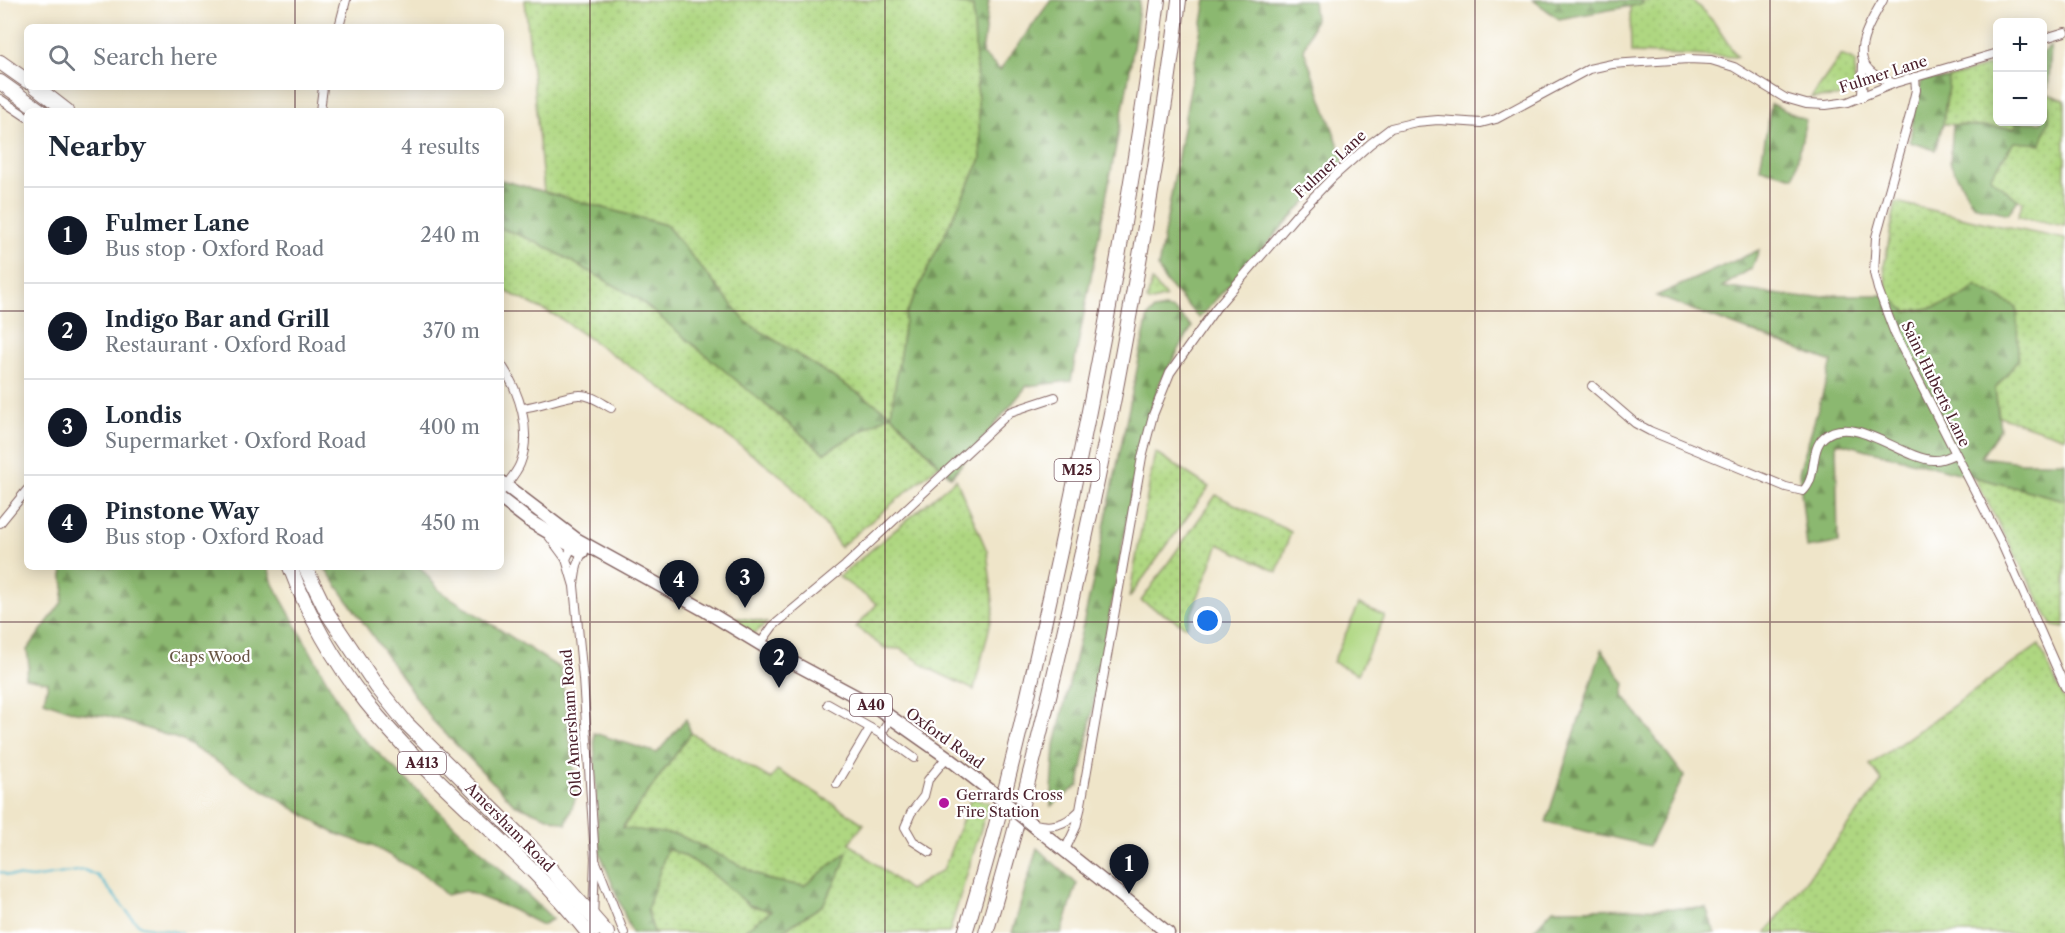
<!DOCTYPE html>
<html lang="en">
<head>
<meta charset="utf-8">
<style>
  body { margin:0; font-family:"Libre Caslon Text",serif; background:#f2f2f3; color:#1f2937 }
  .controls { position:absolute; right:18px; top:18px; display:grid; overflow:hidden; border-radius:9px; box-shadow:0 3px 15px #0003 }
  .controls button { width:54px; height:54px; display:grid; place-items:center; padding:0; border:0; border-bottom:2px solid #e0e1e3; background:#fff; color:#1f2937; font:30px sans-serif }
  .you { position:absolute; left:1208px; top:621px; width:21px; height:21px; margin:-15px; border:4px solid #fff; border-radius:50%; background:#1a73e8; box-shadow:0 0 0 9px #1a73e833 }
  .badge { display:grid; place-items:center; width:39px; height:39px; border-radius:50%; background:#111827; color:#fff; font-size:20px; font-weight:700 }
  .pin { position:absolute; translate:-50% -50px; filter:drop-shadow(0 2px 3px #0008) }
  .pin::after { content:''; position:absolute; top:32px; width:21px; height:18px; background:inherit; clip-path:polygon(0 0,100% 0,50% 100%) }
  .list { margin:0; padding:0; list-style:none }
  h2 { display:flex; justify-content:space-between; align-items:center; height:78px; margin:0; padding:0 24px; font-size:26px }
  h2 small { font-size:20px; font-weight:400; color:#747a83 }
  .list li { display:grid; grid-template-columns:39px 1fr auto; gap:18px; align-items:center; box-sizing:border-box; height:96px; padding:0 24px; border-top:2px solid #e0e1e3 }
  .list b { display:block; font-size:22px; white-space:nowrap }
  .list p { margin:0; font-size:20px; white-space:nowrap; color:#747a83 }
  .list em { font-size:20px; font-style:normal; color:#747a83 }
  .icon { flex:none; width:33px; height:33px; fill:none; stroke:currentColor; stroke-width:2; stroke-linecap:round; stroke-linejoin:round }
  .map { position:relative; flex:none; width:2065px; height:933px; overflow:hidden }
  .search { position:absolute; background:#fff; box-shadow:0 3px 15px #0003; left:24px; top:24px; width:480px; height:66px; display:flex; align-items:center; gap:15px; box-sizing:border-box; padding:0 21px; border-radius:9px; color:#747a83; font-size:22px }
  .panel { position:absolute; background:#fff; box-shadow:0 3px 15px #0003; left:24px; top:108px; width:480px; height:462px; border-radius:9px }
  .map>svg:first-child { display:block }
</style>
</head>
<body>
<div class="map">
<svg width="2065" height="933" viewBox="0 0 2065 933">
  <defs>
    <pattern id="grass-dots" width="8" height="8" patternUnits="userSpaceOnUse" patternTransform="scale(1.5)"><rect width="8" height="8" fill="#afd781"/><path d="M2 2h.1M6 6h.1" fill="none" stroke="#98b870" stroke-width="1.8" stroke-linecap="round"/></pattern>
    <pattern id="forest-firs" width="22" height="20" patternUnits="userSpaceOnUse" patternTransform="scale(1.5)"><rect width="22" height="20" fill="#8bb86f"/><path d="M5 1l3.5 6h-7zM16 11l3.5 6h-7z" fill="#74955b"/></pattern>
  </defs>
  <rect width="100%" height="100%" fill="#fff"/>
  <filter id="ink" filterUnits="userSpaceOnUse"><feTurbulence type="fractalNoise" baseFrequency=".0167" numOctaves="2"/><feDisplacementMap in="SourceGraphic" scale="12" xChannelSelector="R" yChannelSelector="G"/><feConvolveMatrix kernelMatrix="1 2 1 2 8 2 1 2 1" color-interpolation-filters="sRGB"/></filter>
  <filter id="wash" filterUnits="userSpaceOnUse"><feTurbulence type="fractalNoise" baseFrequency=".008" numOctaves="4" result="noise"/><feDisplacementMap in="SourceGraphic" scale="24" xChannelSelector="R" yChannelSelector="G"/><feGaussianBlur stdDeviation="1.35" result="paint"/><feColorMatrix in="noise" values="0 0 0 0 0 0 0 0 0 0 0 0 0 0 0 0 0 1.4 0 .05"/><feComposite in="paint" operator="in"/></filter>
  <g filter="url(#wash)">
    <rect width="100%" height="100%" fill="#efe5c9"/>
    <g fill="url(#grass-dots)" stroke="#7c7b56" stroke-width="1.5">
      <path d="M525,0H936L973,6L981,159L906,314L891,414L939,465L840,547L823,522L784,478L677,399L558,317L501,289V228L539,243L637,298L824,453L891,414L746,322L666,225L544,192Z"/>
      <path d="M1632,0H1692L1713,21L1737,57L1631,53L1630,9Z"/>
      <path d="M1841,55L1855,61L1854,90L1836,97L1811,98Z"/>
      <path d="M1997,63L1998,122H2017L2015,128L1943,124L1949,78Z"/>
      <path d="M2048,94L2065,100V226L2018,217L2023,201L2018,200L1990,177L2014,142L2049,120Z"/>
      <path d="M1896,202L1995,225L2065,239V438L1999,416L1995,389L2018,360L1976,286C1955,305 1934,307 1907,312L1888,295L1884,266Z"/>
      <path d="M1152,281L1166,297L1149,302L1147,299Z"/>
      <path d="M1155,452L1209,487L1129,598Z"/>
      <path d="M1974,477L2065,500V628L2053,626Z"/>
      <path d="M956,479L987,551L994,609L974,690L930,669L901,649L884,648L856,627L877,604L839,577Z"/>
      <path d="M1216,495L1291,532L1277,572L1219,544L1186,627L1141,601Z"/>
      <path d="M733,617C745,619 756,619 767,623L755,633H752L729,621Z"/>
      <path d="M2039,645L2065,702V933H1766L1882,781L1870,765Z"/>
      <path d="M691,733L771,779L777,770L815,792L864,824L849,843L909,890L943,870L971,798L989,802L949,933H779L823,905L843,866L846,853L804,886L769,880L679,835L622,829Z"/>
      <path d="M667,848L683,855L708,870L749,905L772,911L741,933H654L647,910Z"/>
    </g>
    <g fill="url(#forest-firs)" stroke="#6a6c4d" stroke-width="1.5">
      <path d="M936,0H989L982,54L1000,70L1051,0H1140L1128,83L1071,381L1027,386L951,477L891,414L824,453L637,298L539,243L501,228V180L666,225L746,322L891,414L906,314L981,159L973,6Z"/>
      <path d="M1206,0H1313L1315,19L1304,50L1344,160L1199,318L1164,280L1158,268Z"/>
      <path d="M1533,0H1642L1643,4L1559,19Z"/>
      <path d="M2051,46L2048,94L2049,120L2041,144L2014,142L1990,177L2018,200L2008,214L1973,205L1950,163L1953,125L2015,128L2017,122H2042L2043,53Z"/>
      <path d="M1949,78L1943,124L1935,150L1910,142L1914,110L1922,80Z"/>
      <path d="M1771,104L1806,120L1794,177L1760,168Z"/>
      <path d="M1759,250L1752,268L1722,287L1805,298L1832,295H1888L1907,312C1934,307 1955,306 1976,286L2017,307L2018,360L1995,389L2000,429L1981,457L2021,462H2065V500L1836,442L1838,543L1807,548L1799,472L1832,362L1656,296Z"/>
      <path d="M1165,308L1174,310L1192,327L1160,382L1140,447L1079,785L1051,806L1055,745L1093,581L1148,316L1154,310Z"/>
      <path d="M62,567H268L273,584L355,731L553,919L542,925L511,909L465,891L446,895L426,876L375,847L334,833L181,740L108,716L75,712L44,701L48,682L25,678L29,666L27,650L62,602L64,587Z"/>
      <path d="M324,567H420L440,591L561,669L577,794L566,824L514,804L432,720Z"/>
      <path d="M1602,649L1625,684L1623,695L1684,776L1649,846L1546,822Z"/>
      <path d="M686,719L691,733L622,828L679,835L769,880L804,886L847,852L843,866L823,905L779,933H741L771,911L749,905L708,870L683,855L667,849L647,910L654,933H632L631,931L598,848L594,733L657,753Z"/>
      <path d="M1037,848L1077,884L1062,933H1012Z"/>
      <path d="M1706,908L1715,933H1531L1553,909Z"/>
    </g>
    <path fill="#afd781" stroke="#7c7b56" stroke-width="1.5" d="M1359,604L1385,616L1358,674L1333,662Z"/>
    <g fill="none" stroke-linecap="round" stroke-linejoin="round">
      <path stroke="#4eb5cc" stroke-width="2" d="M0,872L7,875L32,878L84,870L98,876L134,920L141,926L182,933"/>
    </g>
  </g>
  <g filter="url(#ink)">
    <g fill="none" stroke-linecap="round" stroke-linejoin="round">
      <g stroke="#846462" stroke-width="10">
        <g id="street">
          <path d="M1883,0C1864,33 1842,69 1894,83"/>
          <path d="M339,27L346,0"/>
          <path d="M2042,39L2065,32"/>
          <path d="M1915,77L1916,90L1910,115L1876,237L1874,273L1878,289L1895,334L2001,542L2065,687"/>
          <path d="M1862,97L1863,62"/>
          <path d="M0,99L27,117"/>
          <path d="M320,111L323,87"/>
          <path d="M501,364C519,391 533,431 520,464C516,474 507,483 501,492"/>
          <path d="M1592,386L1635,423L1650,431L1786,487L1803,491C1818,477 1809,450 1824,437C1852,412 1903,459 1933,460C1941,461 1948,457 1955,454"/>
          <path d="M522,408C540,406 564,396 579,395C590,394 602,403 611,408"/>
          <path d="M0,523L27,490"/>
          <path d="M549,536L566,559"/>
          <path d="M574,543L566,559L574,586L583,679L595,858L593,923L596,933"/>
          <path d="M574,584L577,565L583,550"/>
          <path d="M760,644L773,626L845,566L1010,412L1055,397"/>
          <path d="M828,704L881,734L914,758"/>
          <path d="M881,734L891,717"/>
          <path d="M837,784L870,728"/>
          <path d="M1035,824C1052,828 1065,825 1078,812"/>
          <path d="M1065,850L1076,827L1080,810L1142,457L1153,415L1170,373L1216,308L1298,213L1333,177L1370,144L1391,128L1416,122L1438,120L1481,123L1496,119L1589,69L1612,64L1688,59L1711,60L1734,67L1785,98L1806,104L1826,105L1848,102L1895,83L1998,53"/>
          <path d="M930,852L913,841L905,827L911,813L924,796L928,780L947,757"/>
          <path d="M596,862L624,933"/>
        </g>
      </g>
      <g stroke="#846462" stroke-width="15">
        <g id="primary">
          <path d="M501,482L576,539L706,611L775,653L876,707L947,757L992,792"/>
          <path d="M501,499L531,522L582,552"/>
          <path d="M1030,823L1168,933"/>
        </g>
      </g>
      <g stroke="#846462" stroke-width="16">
        <g id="highway">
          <path d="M0,62L27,81"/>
          <path d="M0,82L41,111"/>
          <path d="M36,87L67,111"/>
          <path d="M290,567C308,615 335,662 366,702C433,786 522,849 588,933"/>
          <path d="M305,567L328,614L377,687L406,723L533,849L607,933"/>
          <path d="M965,933C1004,808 1032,680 1060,552C1099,369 1134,185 1158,0"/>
          <path d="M986,933C1039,754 1080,571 1116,388C1140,259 1163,130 1179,0"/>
        </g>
      </g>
      <use href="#street" stroke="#fff" stroke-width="8"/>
      <use href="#primary" stroke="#fff" stroke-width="12"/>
      <use href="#highway" stroke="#fff" stroke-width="14"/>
      <g stroke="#846462" stroke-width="15" stroke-linecap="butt">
        <path id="primary-bridge" d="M992,792L1030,823"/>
      </g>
      <use href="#primary-bridge" stroke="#fff" stroke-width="12"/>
    </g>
  </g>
  <path fill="none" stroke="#4a1f2b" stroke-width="1.5" stroke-opacity="0.55" d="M295,0V27M590,0V933M885,0V933M1180,0V933M1475,0V933M1770,0V933M295,87V111M0,311H27M501,311H2065M295,567V933M0,622H2065"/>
  <circle fill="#b5179e" stroke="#fff" stroke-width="2" cx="944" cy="803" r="6"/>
  <g text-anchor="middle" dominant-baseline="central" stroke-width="4.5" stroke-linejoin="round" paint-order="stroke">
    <g fill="#fff" stroke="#80626b" stroke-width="1.5">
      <rect x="1054.5" y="459" width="45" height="22" rx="4.5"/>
      <rect x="850" y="694" width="42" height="22" rx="4.5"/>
      <rect x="398" y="752" width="48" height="22" rx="4.5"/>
    </g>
    <g font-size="14" font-weight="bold" fill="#4a1f2b">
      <text x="1077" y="470">M25</text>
      <text x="871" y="705">A40</text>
      <text x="422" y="763">A413</text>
    </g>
    <g font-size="15" fill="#4a1f2b" stroke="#fff">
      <text transform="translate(1883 74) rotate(-18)">Fulmer Lane</text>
      <text transform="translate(1330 164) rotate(-43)">Fulmer Lane</text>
      <text transform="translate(1936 384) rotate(64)">Saint Huberts Lane</text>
      <text transform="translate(571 723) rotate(-94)">Old Amersham Road</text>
      <text transform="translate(945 738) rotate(36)">Oxford Road</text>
      <text transform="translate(510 827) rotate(45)">Amersham Road</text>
    </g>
    <g font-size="15" fill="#685645" stroke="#fff">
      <text x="210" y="656">Caps Wood</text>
    </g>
    <g font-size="15" fill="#4a1f2b" stroke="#fff" text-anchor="start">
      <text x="956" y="794">Gerrards Cross<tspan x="956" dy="17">Fire Station</tspan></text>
    </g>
  </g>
</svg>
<div class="controls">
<button>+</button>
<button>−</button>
</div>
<div class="you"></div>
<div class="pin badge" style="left:1129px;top:894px">1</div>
<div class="pin badge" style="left:779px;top:688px">2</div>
<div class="pin badge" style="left:745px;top:608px">3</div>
<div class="pin badge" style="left:679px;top:610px">4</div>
<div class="search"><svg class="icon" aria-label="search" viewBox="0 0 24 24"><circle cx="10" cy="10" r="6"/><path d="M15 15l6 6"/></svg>Search here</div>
<section class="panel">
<h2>Nearby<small>4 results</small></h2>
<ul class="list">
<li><span class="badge">1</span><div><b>Fulmer Lane</b><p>Bus stop · Oxford Road</p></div><em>240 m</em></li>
<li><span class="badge">2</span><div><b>Indigo Bar and Grill</b><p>Restaurant · Oxford Road</p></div><em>370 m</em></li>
<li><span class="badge">3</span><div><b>Londis</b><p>Supermarket · Oxford Road</p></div><em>400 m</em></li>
<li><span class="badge">4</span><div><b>Pinstone Way</b><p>Bus stop · Oxford Road</p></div><em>450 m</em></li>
</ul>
</section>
</div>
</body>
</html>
